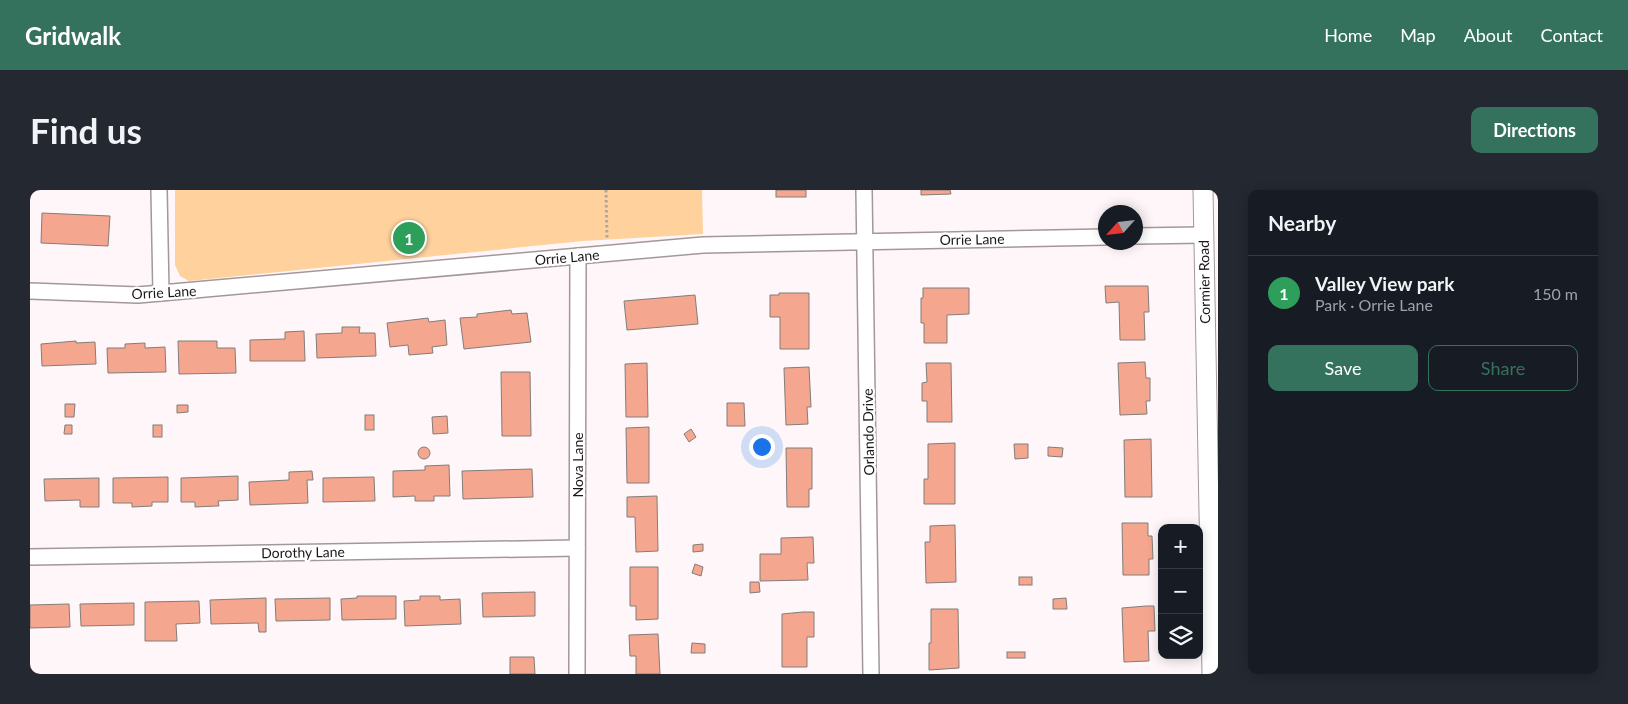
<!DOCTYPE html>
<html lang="en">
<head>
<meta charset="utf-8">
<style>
  body { margin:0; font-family:Lato,sans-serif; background:#242831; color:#f1f3f6 }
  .controls { position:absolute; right:15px; bottom:15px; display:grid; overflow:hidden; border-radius:10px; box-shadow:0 2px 12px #0003 }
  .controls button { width:45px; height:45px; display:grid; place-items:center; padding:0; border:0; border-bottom:1px solid #363941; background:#171b24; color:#f1f3f6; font:25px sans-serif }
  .compass { position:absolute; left:1068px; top:15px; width:45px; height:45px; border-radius:50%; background:#171b24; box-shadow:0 2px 12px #0003; rotate:243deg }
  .you { position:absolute; left:731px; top:256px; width:18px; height:18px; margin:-12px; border:4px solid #fff; border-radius:50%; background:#1a73e8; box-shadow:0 0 0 8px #1a73e833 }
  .badge { display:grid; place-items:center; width:32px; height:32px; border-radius:50%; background:#35725e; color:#fff; font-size:16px; font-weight:700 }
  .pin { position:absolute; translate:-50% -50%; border:2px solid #fff; box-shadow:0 1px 5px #0006 }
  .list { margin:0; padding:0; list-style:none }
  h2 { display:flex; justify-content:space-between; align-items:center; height:65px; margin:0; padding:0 20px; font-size:21px }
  h2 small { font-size:16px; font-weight:400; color:#9ea1a6 }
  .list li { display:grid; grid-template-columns:32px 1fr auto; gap:15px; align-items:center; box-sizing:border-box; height:75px; padding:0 20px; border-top:1px solid #363941 }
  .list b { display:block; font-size:19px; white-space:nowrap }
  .list p { margin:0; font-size:16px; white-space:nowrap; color:#9ea1a6 }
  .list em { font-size:16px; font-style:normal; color:#9ea1a6 }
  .actions { display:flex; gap:10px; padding:15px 20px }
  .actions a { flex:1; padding:11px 0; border:1px solid #35725e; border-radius:10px; text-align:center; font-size:18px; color:#35725e }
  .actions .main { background:#35725e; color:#fff }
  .icon { flex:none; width:28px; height:28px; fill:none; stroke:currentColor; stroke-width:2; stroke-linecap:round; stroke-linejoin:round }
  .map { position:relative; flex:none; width:1188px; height:484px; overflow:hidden; border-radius:10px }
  header { display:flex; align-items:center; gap:30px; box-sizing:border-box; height:70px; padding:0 25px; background:#35725e; color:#fff }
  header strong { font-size:24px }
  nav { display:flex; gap:28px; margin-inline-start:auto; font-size:18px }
  .intro { display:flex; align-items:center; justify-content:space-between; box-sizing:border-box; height:120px; padding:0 30px }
  h1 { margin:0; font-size:35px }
  .button { padding:12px 22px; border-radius:10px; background:#35725e; color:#fff; font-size:18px; font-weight:700 }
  main { display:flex; gap:30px; padding:0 30px }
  aside { flex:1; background:#171b24; border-radius:10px; box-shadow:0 2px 12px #0003 }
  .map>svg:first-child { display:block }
</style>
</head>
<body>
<header>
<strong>Gridwalk</strong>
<nav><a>Home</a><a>Map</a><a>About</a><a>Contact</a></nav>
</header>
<div class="intro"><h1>Find us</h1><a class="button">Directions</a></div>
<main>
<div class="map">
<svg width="1188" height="484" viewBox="0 0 1188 484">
  <rect width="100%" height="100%" fill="#fef6f8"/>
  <path fill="#fed19d" d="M145,0H672L673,44L553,51L159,91L150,86L145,75Z"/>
  <g fill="#f5a68e" stroke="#847c79">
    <rect x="746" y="0" width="30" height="7"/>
    <path d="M891,0H920L921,4L891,5Z"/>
    <path d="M12,23L80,26L78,56L11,53Z"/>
    <path d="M1075,96H1118L1119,122H1114L1115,150H1090L1089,112L1076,113Z"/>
    <path d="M893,98H939V124L917,125V153H894V133H891V108H893Z"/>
    <path d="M749,103H779V159H750V127H740V105H749Z"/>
    <path d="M665,105L668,134L597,140L594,111Z"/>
    <path d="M481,120L482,124L497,123L501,152L434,159L430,128L447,127V124Z"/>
    <path d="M398,128L399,132L415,130L417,155L402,157L403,163L379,165L378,155L360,157L357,133Z"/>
    <path d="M312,137H330L329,143H345L346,166L287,168L286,144L312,143Z"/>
    <path d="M274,141L275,171H220V150L255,149V142Z"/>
    <path d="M46,151V153L65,152L66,174L12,176L11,154Z"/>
    <path d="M148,151H187V158H205L206,183L149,184Z"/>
    <path d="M115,153V158L135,157L136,182L78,183L77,158H95V154Z"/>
    <path d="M1115,172L1116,188H1120V211H1116L1117,224L1090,225L1088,173Z"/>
    <path d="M617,173L618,227H596L595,174Z"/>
    <path d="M896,173H921L922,232H897V211H892V193L897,192Z"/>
    <path d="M779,177L781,217H777L778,234L756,235L754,178Z"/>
    <path d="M471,182H500L501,246H472Z"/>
    <path d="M697,213H714L715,236H697Z"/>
    <path d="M35,214H45L44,227H35Z"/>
    <path d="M147,215H158V222L147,223Z"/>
    <rect x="335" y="225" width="9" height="15"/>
    <path d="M417,226L418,243L403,244L402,227Z"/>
    <path d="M35,235H42V244H34Z"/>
    <rect x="123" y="235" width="9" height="12"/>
    <path d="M619,237V293H597L596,238Z"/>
    <path d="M661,239L666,247L659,252L654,244Z"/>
    <path d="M1121,249L1122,307H1095L1094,250Z"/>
    <path d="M925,253V314H894V289H898V254Z"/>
    <path d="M984,254H998V268L985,269Z"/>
    <path d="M1018,257L1033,258L1032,267L1018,266Z"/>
    <circle cx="394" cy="263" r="6"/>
    <path d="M756,258H782V299H779V317H757Z"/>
    <path d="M419,275L420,306H404V311H385V306L363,307V281L395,280V276Z"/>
    <path d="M502,279L503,307L433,309L432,281Z"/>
    <path d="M282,281L283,290H277L278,313L220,315L219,292L259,290V282Z"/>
    <path d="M208,286V310L188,311L189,316H186L165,317V312H151V288Z"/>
    <path d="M138,287V312H122V316L102,317V313H83V288Z"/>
    <path d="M344,287L345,311L293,312V288Z"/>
    <path d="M69,288V317H50V310L15,311L14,289Z"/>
    <path d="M627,306L628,361L606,362L605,327H597V307Z"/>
    <path d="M1092,333H1118V346H1122L1123,369H1119V385H1093Z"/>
    <path d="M925,335L926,392L896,393L895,352H900V336Z"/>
    <path d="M783,347L784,373H777L778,390L730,391V364H751V348Z"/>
    <path d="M673,354V361L663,362V355Z"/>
    <path d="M665,374L673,377L671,386L662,383Z"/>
    <path d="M600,377H628V429L606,430V416H600Z"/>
    <rect x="989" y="387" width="13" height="8"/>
    <path d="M720,392H729L730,402L720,403Z"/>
    <path d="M505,402V426L453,427L452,403Z"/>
    <path d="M327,406H366V429L312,430L311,409L327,408Z"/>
    <path d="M390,406H410V410L430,409L431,434L375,436L374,411L390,410Z"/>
    <path d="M236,408V442H229L228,433L181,434L180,410Z"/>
    <path d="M300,408V430L246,431L245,409Z"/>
    <path d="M1036,408L1037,419H1023V409Z"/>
    <path d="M169,411L170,433L146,434L147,451H115V412Z"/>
    <path d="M104,413V435L51,436L50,414Z"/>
    <path d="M39,414L40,437L0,438V415Z"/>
    <path d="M1116,416H1124L1125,441H1118L1119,471L1094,472L1092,418Z"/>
    <path d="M901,419H928L929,478L899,480V453H901Z"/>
    <path d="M773,422H784V447H777V477H752V424Z"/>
    <path d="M628,444L630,484H606V466H600L599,445Z"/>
    <path d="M662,453L675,454V463H661Z"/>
    <rect x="977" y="462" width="18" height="6"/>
    <path d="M480,467H504L505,484H480Z"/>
  </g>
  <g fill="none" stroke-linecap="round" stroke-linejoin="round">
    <g stroke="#a2989a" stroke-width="18">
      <g id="minor">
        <path d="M129,0L131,103"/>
        <path d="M834,0L841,484"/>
        <path d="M1106,46L1173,45"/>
        <path d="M0,101L108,105L131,103L673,55L1076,47"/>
        <path d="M0,367L547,358"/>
        <path d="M547,484L548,66"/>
      </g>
    </g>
    <g stroke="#a2989a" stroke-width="21">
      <path id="tertiary" d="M1173,0L1182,484"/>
    </g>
    <path stroke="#ada6a8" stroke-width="3" stroke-dasharray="2.5 2.5" stroke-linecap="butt" d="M576,0L577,49"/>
    <use href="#minor" stroke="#fff" stroke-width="15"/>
    <use href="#tertiary" stroke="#fff" stroke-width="19"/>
  </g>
  <g text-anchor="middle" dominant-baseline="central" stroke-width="4.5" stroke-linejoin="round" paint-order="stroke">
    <g font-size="14" fill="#1c1819" stroke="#fff">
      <text transform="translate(942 49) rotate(-1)">Orrie Lane</text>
      <text transform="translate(537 67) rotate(-5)">Orrie Lane</text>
      <text transform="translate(1174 92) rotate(-91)">Cormier Road</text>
      <text transform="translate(134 102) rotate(-3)">Orrie Lane</text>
      <text transform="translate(838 242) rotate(-91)">Orlando Drive</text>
      <text transform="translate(547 275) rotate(-90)">Nova Lane</text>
      <text transform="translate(273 362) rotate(-1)">Dorothy Lane</text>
    </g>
  </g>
</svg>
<div class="controls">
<button>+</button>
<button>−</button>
<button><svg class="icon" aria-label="layers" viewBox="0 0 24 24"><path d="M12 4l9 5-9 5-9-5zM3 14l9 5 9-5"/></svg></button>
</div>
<svg class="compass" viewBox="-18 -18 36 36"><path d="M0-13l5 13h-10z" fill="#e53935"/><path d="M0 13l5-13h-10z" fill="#9ea1a6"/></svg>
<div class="you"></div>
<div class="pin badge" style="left:379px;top:48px;background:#2e9e5b">1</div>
</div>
<aside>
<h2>Nearby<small></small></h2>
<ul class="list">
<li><span class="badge" style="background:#2e9e5b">1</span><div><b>Valley View park</b><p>Park · Orrie Lane</p></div><em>150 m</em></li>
</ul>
<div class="actions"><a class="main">Save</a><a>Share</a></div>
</aside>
</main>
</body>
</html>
